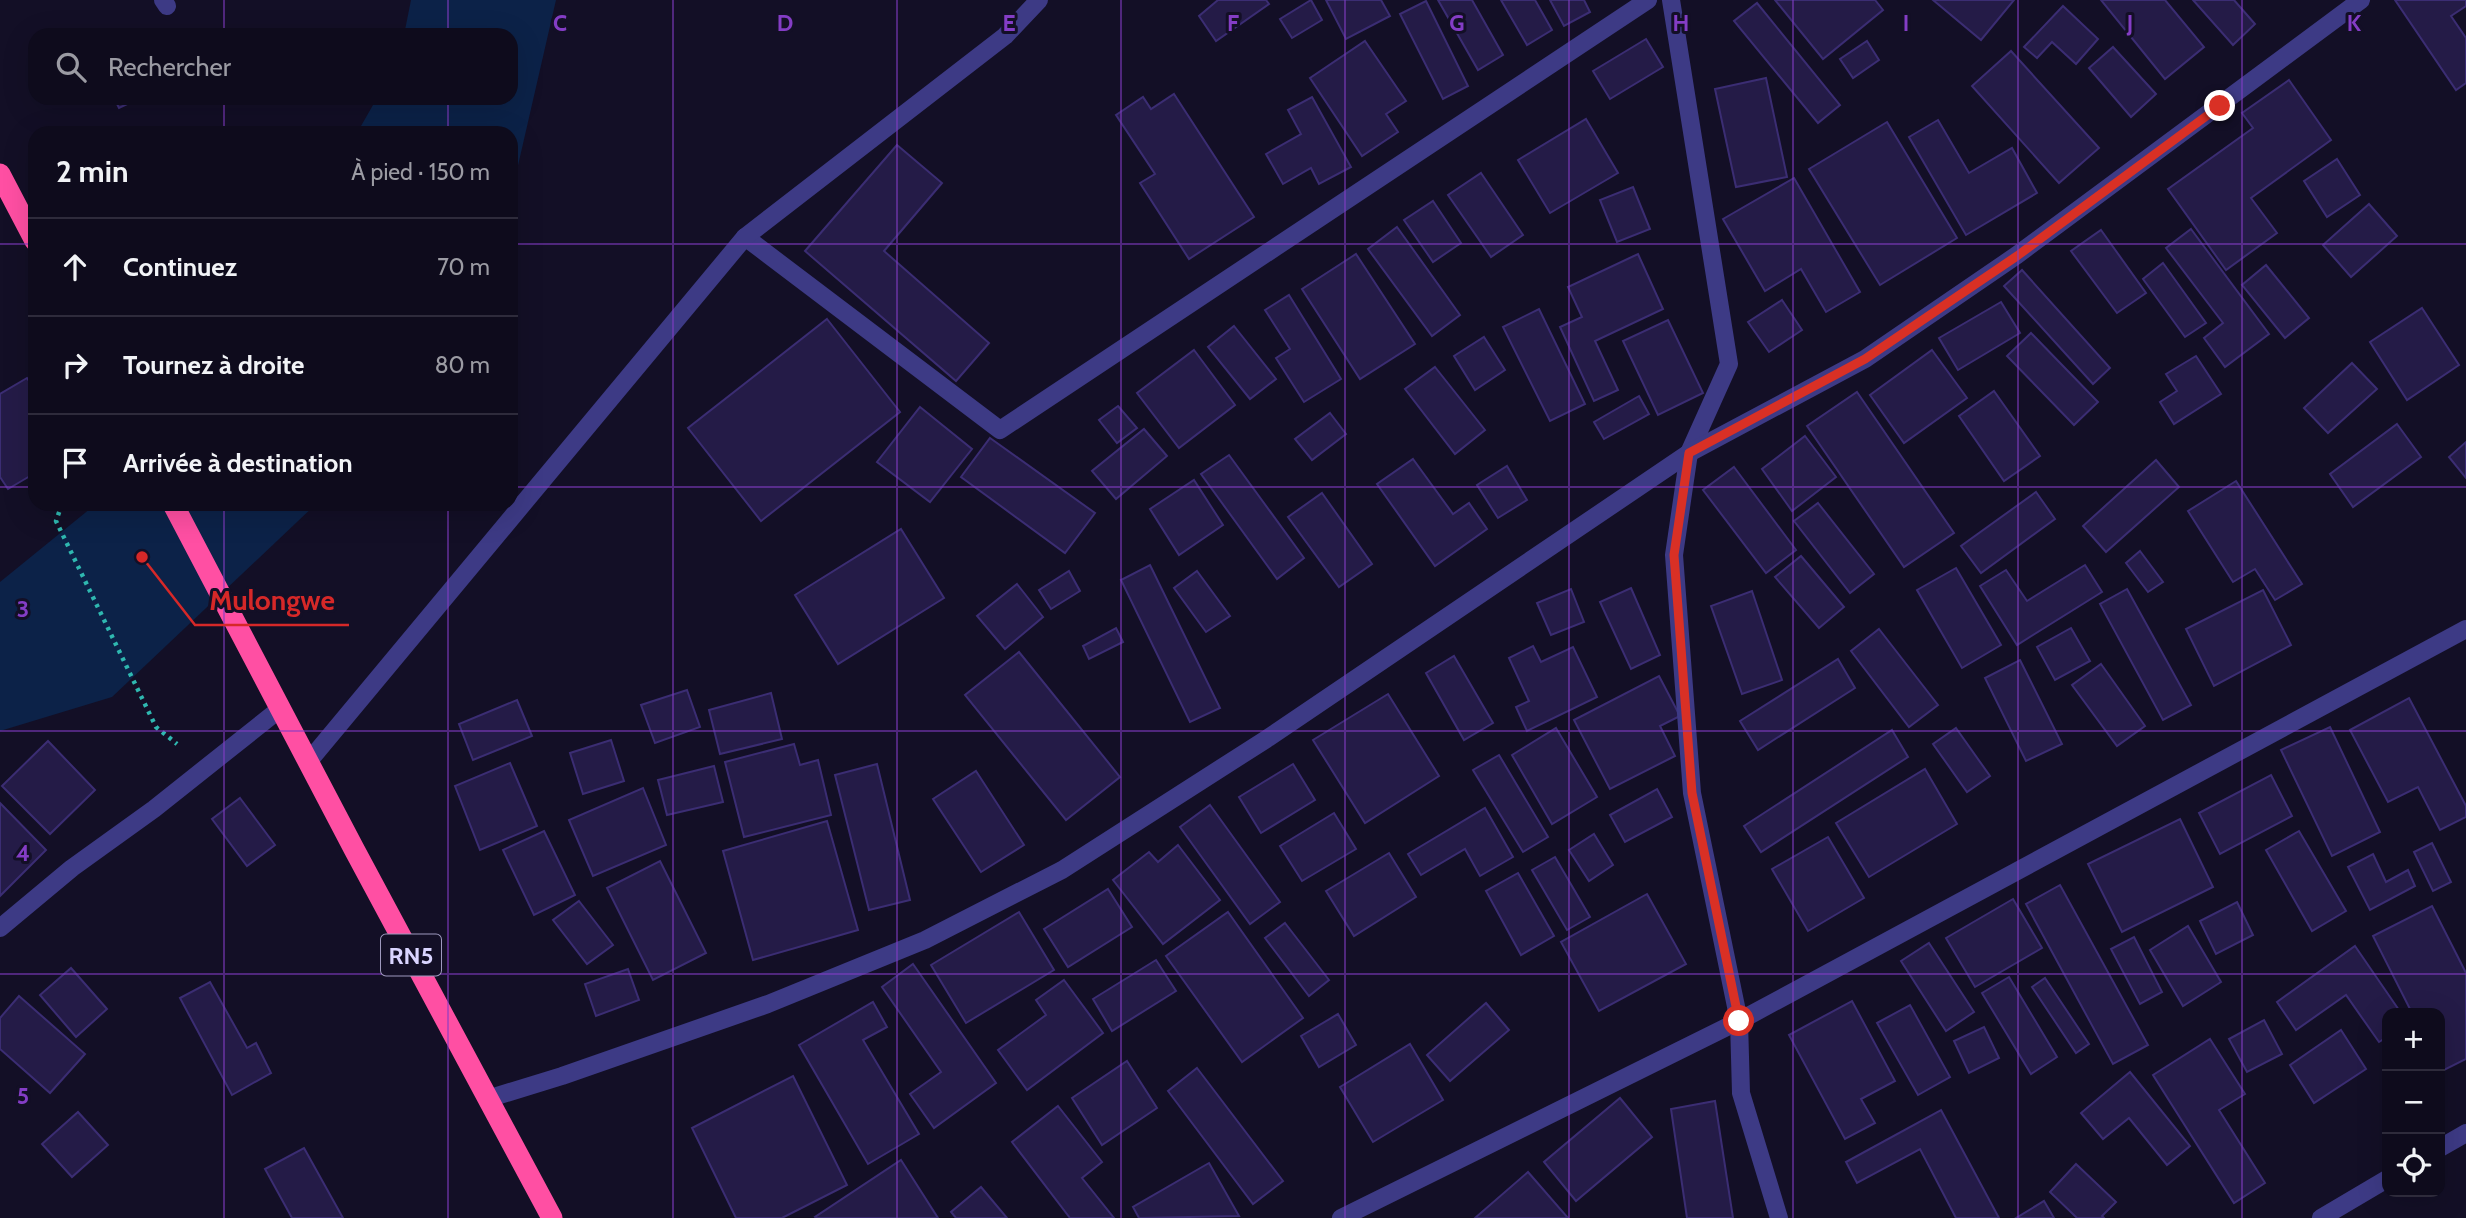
<!DOCTYPE html>
<html lang="fr">
<head>
<meta charset="utf-8">
<style>
  body { margin:0; font-family:Cabin,sans-serif; background:#1c1929; color:#f1f3f6 }
  .controls { position:absolute; right:21px; bottom:21px; display:grid; overflow:hidden; border-radius:14px; box-shadow:0 7px 28px #0002 }
  .controls button { width:63px; height:63px; display:grid; place-items:center; padding:0; border:0; border-bottom:2px solid #2e2b3b; background:#0e0b1c; color:#f1f3f6; font:35px sans-serif }
  .stop { position:absolute; width:21px; height:21px; margin:-16px; border:5px solid #d93025; border-radius:50%; background:#fff }
  .stop.end { background:#d93025; border-color:#fff; box-shadow:0 2px 7px #0008 }
  .list { margin:0; padding:0; list-style:none }
  h2 { display:flex; justify-content:space-between; align-items:center; height:91px; margin:0; padding:0 28px; font-size:30px }
  h2 small { font-size:23px; font-weight:400; color:#9b9ba3 }
  .list li { display:grid; grid-template-columns:46px 1fr auto; gap:21px; align-items:center; box-sizing:border-box; height:98px; padding:0 28px; border-top:2px solid #2e2b3b }
  .list b { display:block; font-size:26px; white-space:nowrap }
  .list em { font-size:23px; font-style:normal; color:#9b9ba3 }
  .icon { flex:none; width:38px; height:38px; fill:none; stroke:currentColor; stroke-width:2; stroke-linecap:round; stroke-linejoin:round }
  .map { position:relative; flex:none; width:2466px; height:1218px; overflow:hidden }
  .search { position:absolute; background:#0e0b1c; box-shadow:0 7px 28px #0002; left:28px; top:28px; width:490px; height:77px; display:flex; align-items:center; gap:18px; box-sizing:border-box; padding:0 24px; border-radius:21px; color:#9b9ba3; font-size:26px }
  .panel { position:absolute; background:#0e0b1c; box-shadow:0 7px 28px #0002; left:28px; top:126px; width:490px; height:385px; border-radius:21px }
  .map>svg:first-child { display:block }
</style>
</head>
<body>
<div class="map">
<svg width="2466" height="1218" viewBox="0 0 2466 1218">
  <rect width="100%" height="100%" fill="#130f26"/>
  <g fill="#0c2248">
    <path d="M411,0H556L511,196V133H357L377,98H511V35H404Z"/>
    <path d="M96,504H316L112,697L0,731V582Z"/>
  </g>
  <g fill="#241b47" stroke="#3b2d73" stroke-width="2">
    <path d="M1218,0H1266L1269,4L1216,41L1199,16Z"/>
    <path d="M1311,0L1322,20L1292,38L1280,19Z"/>
    <path d="M1326,0H1381L1390,16L1346,39Z"/>
    <path d="M1438,0H1472L1503,55L1478,70Z"/>
    <path d="M1501,0H1535L1552,30L1527,45Z"/>
    <path d="M1550,0H1584L1590,12L1564,26Z"/>
    <path d="M1775,0H1875L1883,10L1823,59Z"/>
    <path d="M1933,0H2014L1981,40Z"/>
    <path d="M2101,0H2165L2204,47L2165,79Z"/>
    <path d="M2193,0H2234L2255,24L2233,45Z"/>
    <path d="M2395,0H2466V6L2451,16L2466,38V83L2456,90Z"/>
    <path d="M1426,1L1468,86L1443,99L1400,14Z"/>
    <path d="M1757,3L1840,105L1818,123L1734,21Z"/>
    <path d="M2063,6L2098,39L2076,64L2052,42L2037,58L2024,47Z"/>
    <path d="M1646,39L1663,67L1610,99L1593,71Z"/>
    <path d="M1365,41L1406,101L1386,114L1398,132L1362,156L1310,78Z"/>
    <path d="M1867,41L1879,60L1853,78L1840,59Z"/>
    <path d="M2113,47L2156,94L2131,117L2089,68Z"/>
    <path d="M2011,51L2099,148L2059,183L1972,86Z"/>
    <path d="M1766,78L1787,177L1736,187L1715,89Z"/>
    <path d="M2289,80L2331,140L2251,198L2277,233L2226,270L2168,189L2253,128L2242,113Z"/>
    <path d="M1174,94L1254,217L1189,259L1140,183L1155,174L1116,115L1143,97L1151,109Z"/>
    <path d="M1312,97L1351,167L1319,184L1311,168L1283,184L1266,154L1301,134L1288,110Z"/>
    <path d="M114,98H140L119,108Z"/>
    <path d="M1586,119L1618,173L1550,213L1518,160Z"/>
    <path d="M1938,120L1969,173L2012,148L2037,193L1966,235L1909,137Z"/>
    <path d="M1887,122L1957,238L1880,285L1809,169Z"/>
    <path d="M897,145L942,183L884,251L989,343L956,381L805,251Z"/>
    <path d="M2337,159L2360,195L2327,217L2304,181Z"/>
    <path d="M1481,173L1523,235L1491,257L1448,195Z"/>
    <path d="M1794,178L1860,292L1826,312L1801,269L1765,291L1723,219Z"/>
    <path d="M1633,187L1650,229L1617,242L1600,200Z"/>
    <path d="M1433,201L1461,243L1433,262L1404,220Z"/>
    <path d="M2369,204L2397,236L2351,277L2323,245Z"/>
    <path d="M1397,227L1460,315L1432,336L1368,249Z"/>
    <path d="M2191,229L2269,334L2225,367L2204,338L2223,323L2166,248Z"/>
    <path d="M2101,230L2146,293L2117,313L2071,251Z"/>
    <path d="M1356,254L1415,344L1360,379L1302,289Z"/>
    <path d="M1638,254L1663,309L1595,341L1618,390L1594,401L1560,327L1582,317L1568,287Z"/>
    <path d="M2163,263L2206,323L2185,337L2143,279Z"/>
    <path d="M2266,265L2309,318L2285,338L2242,285Z"/>
    <path d="M2022,270L2110,368L2093,384L2004,286Z"/>
    <path d="M1289,295L1341,379L1304,402L1276,358L1290,349L1265,310Z"/>
    <path d="M1782,300L1802,330L1769,352L1748,322Z"/>
    <path d="M2001,302L2020,333L1958,370L1939,338Z"/>
    <path d="M2422,308L2459,365L2407,400L2370,342Z"/>
    <path d="M1539,309L1585,404L1550,421L1503,327Z"/>
    <path d="M827,319L900,412L761,521L688,428Z"/>
    <path d="M1668,320L1703,393L1658,415L1623,341Z"/>
    <path d="M1234,326L1276,379L1250,399L1208,347Z"/>
    <path d="M2031,333L2098,402L2074,425L2007,356Z"/>
    <path d="M1484,337L1505,370L1475,390L1454,356Z"/>
    <path d="M1194,350L1235,405L1179,448L1137,393Z"/>
    <path d="M1932,350L1967,398L1904,443L1870,395Z"/>
    <path d="M2196,356L2221,394L2174,424L2160,402L2177,391L2166,374Z"/>
    <path d="M2352,363L2377,389L2328,433L2304,408Z"/>
    <path d="M1435,367L1485,430L1455,454L1405,389Z"/>
    <path d="M27,378L35,390V473L8,489L0,477V394Z"/>
    <path d="M1994,391L2040,456L2004,481L1959,416Z"/>
    <path d="M1857,392L1954,533L1904,567L1807,426Z"/>
    <path d="M1639,396L1649,414L1604,439L1594,422Z"/>
    <path d="M1118,406L1137,428L1117,443L1099,420Z"/>
    <path d="M920,407L972,449L930,502L877,462Z"/>
    <path d="M1330,413L1346,434L1312,460L1295,439Z"/>
    <path d="M2397,424L2421,457L2353,507L2330,474Z"/>
    <path d="M1144,429L1167,456L1116,499L1092,471Z"/>
    <path d="M1805,436L1836,477L1792,511L1762,469Z"/>
    <path d="M990,438L1095,513L1065,553L961,477Z"/>
    <path d="M2466,442V478L2449,457Z"/>
    <path d="M1229,455L1304,558L1277,579L1201,474Z"/>
    <path d="M1413,459L1453,514L1469,503L1487,529L1435,566L1377,484Z"/>
    <path d="M2156,460L2179,487L2106,552L2083,526Z"/>
    <path d="M1507,466L1527,500L1498,518L1477,485Z"/>
    <path d="M1734,467L1796,550L1766,573L1703,490Z"/>
    <path d="M1194,480L1223,525L1179,555L1150,509Z"/>
    <path d="M2236,481L2302,584L2275,600L2255,569L2233,582L2188,511Z"/>
    <path d="M2036,492L2055,519L1981,573L1961,546Z"/>
    <path d="M1322,493L1372,564L1339,587L1288,517Z"/>
    <path d="M1818,503L1874,574L1850,593L1794,521Z"/>
    <path d="M901,529L944,598L838,664L795,595Z"/>
    <path d="M2140,551L2163,582L2148,592L2126,563Z"/>
    <path d="M1801,556L1844,607L1819,628L1775,577Z"/>
    <path d="M1150,565L1220,708L1190,722L1121,580Z"/>
    <path d="M2085,565L2102,592L2017,645L1980,586L2006,570L2027,601Z"/>
    <path d="M1956,568L2001,645L1962,668L1917,590Z"/>
    <path d="M1069,571L1080,591L1051,609L1039,590Z"/>
    <path d="M1197,571L1230,616L1206,632L1174,588Z"/>
    <path d="M1017,584L1043,617L1005,649L977,616Z"/>
    <path d="M1631,588L1660,655L1631,669L1600,602Z"/>
    <path d="M1571,589L1584,622L1551,635L1537,603Z"/>
    <path d="M2127,589L2191,705L2163,720L2100,604Z"/>
    <path d="M2263,590L2291,645L2214,686L2186,629Z"/>
    <path d="M1752,591L1782,680L1742,694L1711,606Z"/>
    <path d="M1116,628L1123,642L1089,659L1083,646Z"/>
    <path d="M2071,628L2090,661L2055,680L2037,647Z"/>
    <path d="M1879,629L1938,705L1909,727L1851,651Z"/>
    <path d="M1533,646L1541,662L1573,647L1597,697L1527,731L1516,707L1529,701L1509,658Z"/>
    <path d="M1019,652L1120,777L1066,820L965,695Z"/>
    <path d="M1454,656L1493,723L1464,740L1426,673Z"/>
    <path d="M1838,659L1855,688L1758,750L1740,721Z"/>
    <path d="M2020,660L2062,744L2026,761L1985,678Z"/>
    <path d="M2101,664L2145,726L2117,746L2072,685Z"/>
    <path d="M1659,676L1680,716L1660,726L1675,756L1610,789L1574,720Z"/>
    <path d="M687,690L700,727L655,743L641,705Z"/>
    <path d="M771,693L782,739L720,754L709,710Z"/>
    <path d="M1388,694L1439,776L1365,823L1313,740Z"/>
    <path d="M2409,698L2466,806V817L2440,830L2418,787L2388,802L2350,730Z"/>
    <path d="M517,700L532,736L473,760L459,724Z"/>
    <path d="M2330,727L2380,832L2332,856L2281,750Z"/>
    <path d="M1556,728L1597,797L1552,824L1512,755Z"/>
    <path d="M1956,728L1990,776L1967,792L1933,744Z"/>
    <path d="M1892,730L1908,757L1761,852L1744,826Z"/>
    <path d="M611,740L624,781L583,794L570,753Z"/>
    <path d="M48,741L95,790L50,834L2,786Z"/>
    <path d="M794,744L800,765L818,760L831,815L744,837L725,762Z"/>
    <path d="M1499,755L1548,837L1523,852L1473,770Z"/>
    <path d="M510,763L537,826L480,850L455,786Z"/>
    <path d="M877,764L910,900L869,910L835,775Z"/>
    <path d="M1293,764L1315,800L1261,833L1239,797Z"/>
    <path d="M714,766L723,802L667,815L658,780Z"/>
    <path d="M1925,769L1957,824L1869,877L1836,823Z"/>
    <path d="M976,771L1024,845L981,872L933,799Z"/>
    <path d="M2271,775L2292,816L2220,854L2199,813Z"/>
    <path d="M643,788L666,845L593,876L569,820Z"/>
    <path d="M1657,789L1672,817L1625,842L1610,815Z"/>
    <path d="M240,798L275,845L247,866L212,819Z"/>
    <path d="M0,803L46,850L0,896Z"/>
    <path d="M1210,805L1280,902L1250,924L1180,827Z"/>
    <path d="M1485,808L1513,857L1480,876L1465,849L1421,875L1408,854Z"/>
    <path d="M1334,813L1356,849L1302,881L1280,846Z"/>
    <path d="M2180,819L2213,887L2122,932L2088,864Z"/>
    <path d="M827,821L858,930L753,960L723,851Z"/>
    <path d="M544,831L575,895L534,915L503,850Z"/>
    <path d="M2299,831L2346,911L2312,931L2266,850Z"/>
    <path d="M1594,834L1613,865L1589,881L1569,850Z"/>
    <path d="M1828,837L1864,898L1808,931L1772,869Z"/>
    <path d="M2432,843L2451,882L2433,891L2414,852Z"/>
    <path d="M1178,845L1220,900L1163,944L1113,880L1149,852L1158,862Z"/>
    <path d="M1389,853L1416,897L1354,936L1326,891Z"/>
    <path d="M2373,854L2386,882L2408,870L2415,886L2370,910L2348,867Z"/>
    <path d="M1555,857L1590,917L1567,930L1532,870Z"/>
    <path d="M660,861L706,953L653,980L607,888Z"/>
    <path d="M1518,873L1554,936L1521,955L1486,891Z"/>
    <path d="M2060,885L2148,1045L2113,1064L2026,904Z"/>
    <path d="M1108,889L1132,927L1068,967L1044,929Z"/>
    <path d="M1647,894L1686,964L1599,1011L1561,942Z"/>
    <path d="M2013,899L2042,948L1975,987L1946,938Z"/>
    <path d="M579,901L613,945L587,964L553,920Z"/>
    <path d="M2237,902L2253,935L2216,954L2200,921Z"/>
    <path d="M2432,906L2466,973V1059L2442,1071L2440,1068V1013H2412L2373,936Z"/>
    <path d="M1019,912L1054,970L966,1023L931,965Z"/>
    <path d="M1228,912L1303,1018L1242,1062L1166,956Z"/>
    <path d="M1285,923L1329,980L1309,996L1265,938Z"/>
    <path d="M2188,926L2221,982L2183,1006L2150,950Z"/>
    <path d="M2134,937L2162,992L2140,1004L2111,949Z"/>
    <path d="M1929,943L1974,1012L1946,1031L1901,961Z"/>
    <path d="M2355,946L2401,1013H2387V1037L2379,1042L2346,995L2296,1030L2277,1002Z"/>
    <path d="M1156,960L1176,991L1112,1031L1093,999Z"/>
    <path d="M913,964L996,1083L934,1128L910,1094L941,1072L882,987Z"/>
    <path d="M71,968L107,1009L76,1037L40,995Z"/>
    <path d="M628,969L639,1000L596,1016L585,984Z"/>
    <path d="M2009,977L2057,1057L2031,1074L1982,993Z"/>
    <path d="M2045,978L2089,1044L2076,1053L2032,987Z"/>
    <path d="M1064,980L1103,1033L1027,1090L998,1050L1046,1015L1036,1000Z"/>
    <path d="M210,982L247,1048L256,1043L271,1073L232,1095L180,998Z"/>
    <path d="M19,996L85,1054L50,1093L0,1049V1018Z"/>
    <path d="M1852,1001L1895,1081L1861,1099L1875,1123L1845,1139L1789,1035Z"/>
    <path d="M873,1002L887,1027L863,1040L919,1134L868,1164L799,1045Z"/>
    <path d="M1486,1003L1509,1030L1450,1081L1427,1055Z"/>
    <path d="M1910,1005L1950,1077L1918,1095L1877,1023Z"/>
    <path d="M1338,1014L1356,1045L1319,1067L1301,1036Z"/>
    <path d="M2264,1020L2282,1054L2247,1072L2229,1039Z"/>
    <path d="M1984,1027L1999,1058L1969,1073L1954,1041Z"/>
    <path d="M2341,1030L2366,1069L2314,1103L2290,1065Z"/>
    <path d="M2210,1039L2245,1094L2219,1110L2265,1183L2234,1203L2153,1075Z"/>
    <path d="M1410,1044L1443,1100L1373,1142L1340,1087Z"/>
    <path d="M1127,1061L1157,1108L1102,1145L1072,1098Z"/>
    <path d="M1197,1068L1283,1181L1253,1204L1168,1091Z"/>
    <path d="M2130,1072L2190,1146L2167,1165L2129,1118L2103,1139L2081,1113Z"/>
    <path d="M793,1076L847,1185L782,1218H736L692,1128Z"/>
    <path d="M1620,1098L1652,1137L1576,1201L1544,1162Z"/>
    <path d="M1715,1101L1733,1218H1687L1671,1109Z"/>
    <path d="M1058,1106L1102,1162L1082,1178L1114,1218H1070L1012,1142Z"/>
    <path d="M1941,1110L1999,1218H1956L1920,1149L1857,1183L1846,1162Z"/>
    <path d="M78,1112L108,1145L72,1177L42,1144Z"/>
    <path d="M304,1148L343,1218H292L265,1169Z"/>
    <path d="M901,1160L938,1218H816L815,1217Z"/>
    <path d="M1209,1163L1239,1216L1139,1218L1133,1207Z"/>
    <path d="M2076,1164L2116,1202L2102,1216L2104,1218H2077L2050,1192Z"/>
    <path d="M1528,1172L1568,1218H1475Z"/>
    <path d="M981,1187L1007,1218H956L951,1212Z"/>
    <path d="M2044,1201L2054,1218H2016Z"/>
  </g>
  <g fill="none" stroke-linecap="round" stroke-linejoin="round">
    <path stroke="#2fb8b0" stroke-width="4.5" stroke-dasharray="3.5 5" stroke-linecap="butt" d="M62,504L56,521L156,727L177,744"/>
    <g stroke="#3d3a85" stroke-width="18">
      <path d="M163,0L167,6"/>
      <path d="M1671,0L1729,364L1689,453L1674,555L1692,793L1739,1021L1741,1093L1779,1218"/>
      <path d="M745,237L1000,430L1648,0"/>
      <path d="M309,761L745,237L1005,36L1039,0"/>
      <path d="M0,928L72,868L154,809L281,708"/>
      <path d="M487,1099L562,1076L768,1004L925,940L1062,870L1268,738L1689,453L1865,359L2017,255L2361,0"/>
      <path d="M2440,1148L2466,1133"/>
      <path d="M1341,1218L1739,1021L2466,629"/>
      <path d="M2321,1218L2387,1179"/>
    </g>
    <g stroke="#ff4fa3" stroke-width="21">
      <path d="M0,174L35,241"/>
      <path d="M173,504L354,849L552,1218"/>
    </g>
  </g>
  <g fill="none" stroke-linecap="round" stroke-linejoin="round">
    <path stroke="#d93025" stroke-width="9" d="M1739,1021L1692,793L1674,555L1689,453L1865,359L2017,256L2220,106"/>
  </g>
  <path fill="none" stroke="#843dc5" stroke-width="2" stroke-opacity="0.55" d="M224,0V35M448,0V35M673,0V1218M897,0V1218M1121,0V1218M1345,0V1218M1569,0V1218M1793,0V1218M2018,0V1218M2242,0V1218M224,98V133M448,98V133M0,244H35M511,244H2466M0,487H35M511,487H2466M224,504V1218M448,504V1218M0,731H2466M0,974H2466"/>
  <g text-anchor="middle" dominant-baseline="central" stroke-width="6" stroke-linejoin="round" paint-order="stroke">
    <rect fill="#130f26" stroke="#9e99be" stroke-width="2" x="381" y="934.5" width="60" height="41" rx="5"/>
    <g font-size="24" font-weight="bold" fill="#d9d4ff">
      <text x="411" y="955">RN5</text>
    </g>
  </g>
  <g font-size="23" text-anchor="middle" font-weight="bold" fill="#843dc5" stroke="#130f26" stroke-width="6" stroke-linejoin="round" paint-order="stroke">
    <text x="560" y="31">C</text>
    <text x="785" y="31">D</text>
    <text x="1009" y="31">E</text>
    <text x="1233" y="31">F</text>
    <text x="1457" y="31">G</text>
    <text x="1681" y="31">H</text>
    <text x="1906" y="31">I</text>
    <text x="2130" y="31">J</text>
    <text x="2354" y="31">K</text>
    <text x="23" y="617">3</text>
    <text x="23" y="861">4</text>
    <text x="23" y="1104">5</text>
  </g>
  <path fill="none" stroke="#d62828" stroke-width="2.5" d="M142 557L195 625H349"/>
  <circle fill="#d62828" stroke="#130f26" stroke-width="2.5" cx="142" cy="557" r="7"/>
  <g font-size="28" text-anchor="middle" font-weight="bold" fill="#d62828" stroke="#130f26" stroke-width="6" stroke-linejoin="round" paint-order="stroke">
    <text x="272" y="610">Mulongwe</text>
  </g>
</svg>
<div class="controls">
<button>+</button>
<button>−</button>
<button><svg class="icon" aria-label="locate" viewBox="0 0 24 24"><circle cx="12" cy="12" r="6"/><path d="M12 2v4M12 18v4M2 12h4M18 12h4"/></svg></button>
</div>
<div class="stop" style="left:1739px;top:1021px"></div>
<div class="stop end" style="left:2220px;top:106px"></div>
<div class="search"><svg class="icon" aria-label="search" viewBox="0 0 24 24"><circle cx="10" cy="10" r="6"/><path d="M15 15l6 6"/></svg>Rechercher</div>
<section class="panel">
<h2>2 min<small>À pied · 150 m</small></h2>
<ul class="list">
<li><svg class="icon" aria-label="ahead" viewBox="0 0 24 24"><path d="M12 20V5M6 11l6-6 6 6"/></svg><div><b>Continuez</b></div><em>70 m</em></li>
<li><svg class="icon" aria-label="right" viewBox="0 0 24 24"><path d="M7 20v-9h11M14 6l5 5-5 5"/></svg><div><b>Tournez à droite</b></div><em>80 m</em></li>
<li><svg class="icon" aria-label="arrive" viewBox="0 0 24 24"><path d="M6 21V4h12l-3 4 3 4H6"/></svg><div><b>Arrivée à destination</b></div></li>
</ul>
</section>
</div>
</body>
</html>
